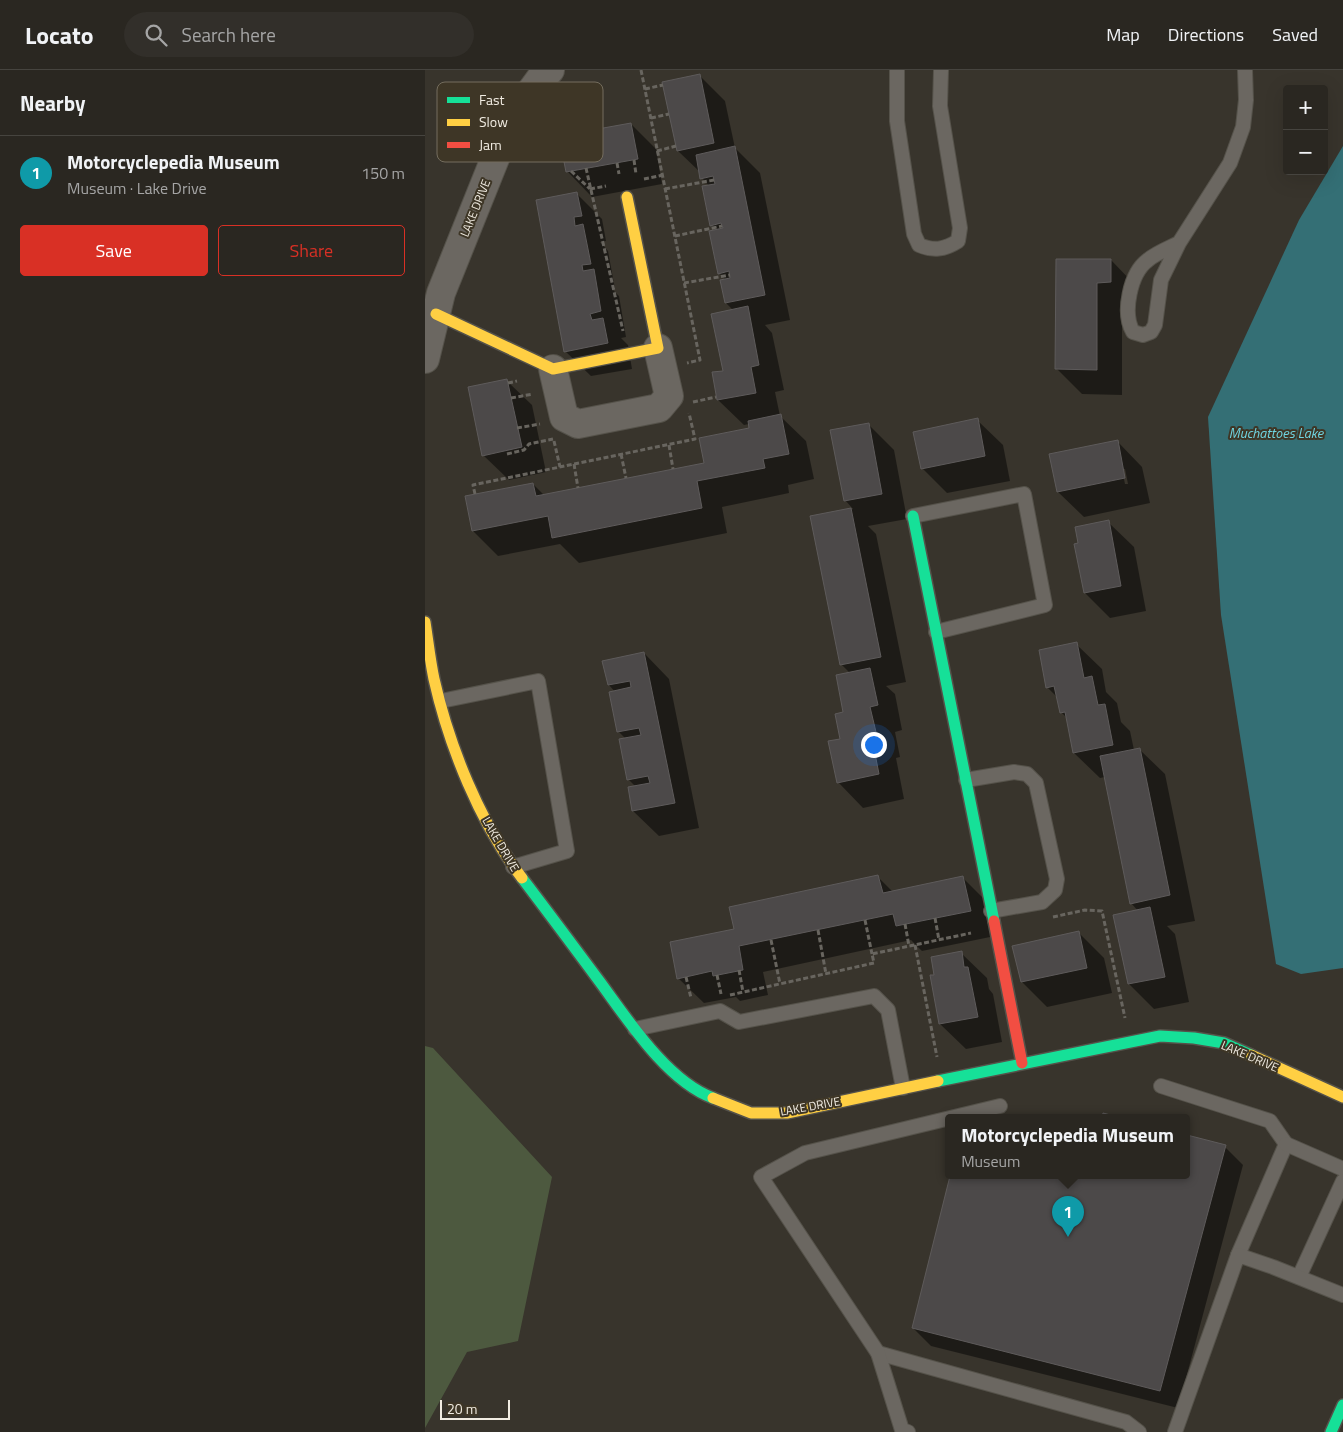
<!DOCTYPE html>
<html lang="en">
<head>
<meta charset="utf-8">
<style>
  body { margin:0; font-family:"Titillium Web",sans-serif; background:#322f2a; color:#f1f3f6 }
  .controls { position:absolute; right:15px; top:15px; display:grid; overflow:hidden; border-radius:5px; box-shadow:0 5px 20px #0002 }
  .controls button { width:45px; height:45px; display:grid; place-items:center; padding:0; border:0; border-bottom:1px solid #46443f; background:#2a2721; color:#f1f3f6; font:25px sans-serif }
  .scale { position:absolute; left:15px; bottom:12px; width:70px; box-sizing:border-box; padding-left:5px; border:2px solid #f1ece2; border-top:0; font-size:14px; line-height:18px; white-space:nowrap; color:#f1ece2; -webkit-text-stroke:4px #3e3626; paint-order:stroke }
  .you { position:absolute; left:448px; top:674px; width:18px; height:18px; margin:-12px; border:4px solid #fff; border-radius:50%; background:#1a73e8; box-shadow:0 0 0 8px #1a73e833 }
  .badge { display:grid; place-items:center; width:32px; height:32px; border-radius:50%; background:#d93025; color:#fff; font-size:16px; font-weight:700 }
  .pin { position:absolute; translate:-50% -41px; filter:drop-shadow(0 1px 2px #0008) }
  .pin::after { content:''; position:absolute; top:26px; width:18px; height:15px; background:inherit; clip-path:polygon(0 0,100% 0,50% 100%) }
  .popup { position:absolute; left:520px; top:1044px; width:245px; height:65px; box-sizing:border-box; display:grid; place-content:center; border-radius:5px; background:#2a2721; filter:drop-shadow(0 1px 4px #0005); font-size:16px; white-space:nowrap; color:#a5a5a5 }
  .popup b { font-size:19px; color:#f1f3f6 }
  .popup::after { content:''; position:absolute; left:50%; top:100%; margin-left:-10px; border:10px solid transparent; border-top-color:#2a2721 }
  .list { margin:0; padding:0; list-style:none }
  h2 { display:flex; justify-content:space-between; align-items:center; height:65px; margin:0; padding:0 20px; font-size:21px }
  h2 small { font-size:16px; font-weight:400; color:#a5a5a5 }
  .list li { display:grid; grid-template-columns:32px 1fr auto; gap:15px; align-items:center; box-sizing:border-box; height:75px; padding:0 20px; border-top:1px solid #46443f }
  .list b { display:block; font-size:19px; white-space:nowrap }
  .list p { margin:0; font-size:16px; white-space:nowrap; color:#a5a5a5 }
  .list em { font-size:16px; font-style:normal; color:#a5a5a5 }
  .actions { display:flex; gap:10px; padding:15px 20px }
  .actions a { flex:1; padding:11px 0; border:1px solid #d93025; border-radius:5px; text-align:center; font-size:18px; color:#d93025 }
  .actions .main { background:#d93025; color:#fff }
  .icon { flex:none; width:28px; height:28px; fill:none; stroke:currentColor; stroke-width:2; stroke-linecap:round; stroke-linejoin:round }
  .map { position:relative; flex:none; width:918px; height:1362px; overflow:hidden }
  header { display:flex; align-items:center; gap:30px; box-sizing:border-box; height:70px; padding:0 25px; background:#2a2721; border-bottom:1px solid #46443f }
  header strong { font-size:24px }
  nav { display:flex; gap:28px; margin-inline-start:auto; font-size:18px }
  .search { width:350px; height:45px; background:#322f2a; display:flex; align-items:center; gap:12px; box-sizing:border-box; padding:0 18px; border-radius:28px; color:#a5a5a5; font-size:19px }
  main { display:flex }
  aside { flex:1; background:#2a2721 }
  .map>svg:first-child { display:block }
</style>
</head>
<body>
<header>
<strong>Locato</strong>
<div class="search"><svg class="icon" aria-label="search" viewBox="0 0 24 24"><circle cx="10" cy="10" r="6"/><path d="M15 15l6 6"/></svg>Search here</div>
<nav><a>Map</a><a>Directions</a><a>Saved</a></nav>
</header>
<main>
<aside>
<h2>Nearby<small></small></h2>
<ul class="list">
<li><span class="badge" style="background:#0f9aa8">1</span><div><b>Motorcyclepedia Museum</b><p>Museum · Lake Drive</p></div><em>150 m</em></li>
</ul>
<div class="actions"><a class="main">Save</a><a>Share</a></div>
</aside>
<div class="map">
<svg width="918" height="1362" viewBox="0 0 918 1362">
  <rect width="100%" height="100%" fill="#38342c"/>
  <path fill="#4d593f" d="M0,976L8,978L127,1107L93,1271L42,1282L0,1358Z"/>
  <path fill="#346f75" d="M918,76V898L876,904L851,894L796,545L783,347L874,150Z"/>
  <g fill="#0007" fill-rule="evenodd">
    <path d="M275,6L300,31L310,78L335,103L365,250L340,255L347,263L359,320L350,322L355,346L381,371L389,409L363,415L364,423L297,437L302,463L154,493L135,474L73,486L48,461L108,414L120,426L280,394L325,359L324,354L319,355L293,330L308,240L301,233V210L294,203L292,161L286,155L284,116L277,108L276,103L253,81Z"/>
    <path d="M206,54L231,79L237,114L167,127L142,101Z"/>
    <path d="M152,124L177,149L181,171L175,172L183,181L190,219H187L194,226L201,267L196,268L203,275L207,299L166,306L140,281L113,131Z"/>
    <path d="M632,190H686L711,216V237L697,238V325L657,324L632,299Z"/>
    <path d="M81,310L107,335L121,402L84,410L58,385Z"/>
    <path d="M552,350L578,375L585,411L522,423L497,398Z"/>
    <path d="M443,354L469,380L482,449L443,456L451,464L481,612L461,616L470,624L477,660L470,662L475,687L471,688L479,729L438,738L413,712L425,603L416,594L387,447L428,439L420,430Z"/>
    <path d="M692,371L717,397L725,433L659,447L633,422ZM697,399H700L703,414H700Z"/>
    <path d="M683,452L709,477L721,541L685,548L660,523L655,474Z"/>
    <path d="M651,574L677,599L681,622L692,633L696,652L705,661L709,680L714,679L740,704L770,851L742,856L750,864L764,932L729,939L704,914L713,841L706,833L680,707L675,708L649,683L643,649L636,642L633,628L622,617Z"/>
    <path d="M219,583L244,609L274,758L234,766L208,741L211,717L203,709L201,669L194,662L186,622H190L184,615Z"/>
    <path d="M453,807L468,822L538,808L563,833L570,866L497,881L486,870L338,902L343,925L315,931L311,927L279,933L253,908L310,860Z"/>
    <path d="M653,862L679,888L687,923L622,937L597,912Z"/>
    <path d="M536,883L562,908L564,919L568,924L577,972L541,979L515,954L506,906H511Z"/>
    <path d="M762,1066L800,1077L818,1095L753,1338L506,1276L488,1258L526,1106H762Z"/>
  </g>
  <g fill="#4c4949" stroke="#5e5b5b">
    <path d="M275,4L289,73L252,81L237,12Z"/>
    <path d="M206,53L213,89L141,102L134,66Z"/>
    <path d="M310,76L340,225L300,233L295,210L305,208L304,201L293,204L284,161L298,158L296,153L285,156L277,116L290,114L288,106L275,109L271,85Z"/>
    <path d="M152,122L157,146L149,147L150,156L158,154L166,194L157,195L158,201L169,199L176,241L165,244L167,250L178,248L183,273L139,282L111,130Z"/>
    <path d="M631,189H686V212L672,213V300L630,299Z"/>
    <path d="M323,236L334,295L326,297L331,323L292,330L287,302L298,301L286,244Z"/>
    <path d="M82,309L97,377L57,386L43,317Z"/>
    <path d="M356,344L364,384L338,389L340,398L272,411L277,438L127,468L123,446L47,461L40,426L108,413L111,426L279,393L274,368L324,358L323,351Z"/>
    <path d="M553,348L560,386L496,399L488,362Z"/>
    <path d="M444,353L457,424L419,431L405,360Z"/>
    <path d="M693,370L700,408L632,422L624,384Z"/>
    <path d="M426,438L456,587L415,595L385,446Z"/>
    <path d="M684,450L696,516L659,523L649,474L653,473L650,457Z"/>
    <path d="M652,572L659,608L667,606L673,635L680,634L688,675L648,683L640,642L635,643L629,616L621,618L614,580Z"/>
    <path d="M219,582L250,733L207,741L203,717L225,713L223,706L202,710L194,669L216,665L214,658L192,662L184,622L206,617L205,611L183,615L177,591Z"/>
    <path d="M445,598L453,635L445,637L451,662L446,663L454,704L412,713L403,671L415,669L410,644L418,642L411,605Z"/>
    <path d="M715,678L745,825L705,834L675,686Z"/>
    <path d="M453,805L458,823L538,806L546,841L471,856L468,844L314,876L318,900L288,906L287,901L252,909L245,872L309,859L304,837Z"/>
    <path d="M725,837L740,907L703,914L688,845Z"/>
    <path d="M654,861L662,898L596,912L587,876Z"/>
    <path d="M537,881L539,897H543L553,947L514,954L505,905H509L506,887Z"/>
    <path d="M678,1043L697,1048H677Z"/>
    <path d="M762,1065L801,1075L735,1321L487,1258L525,1106H762Z"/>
  </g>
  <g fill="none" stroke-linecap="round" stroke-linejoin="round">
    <g stroke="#55524a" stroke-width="16">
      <g id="lane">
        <path d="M472,0V51L489,164L494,175C508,181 519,180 533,171L535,158L515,36L516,0"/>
        <path d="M754,173C744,178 731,183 723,190C705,203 697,243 708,262L718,265L726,262L730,255L736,210L754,173L805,93L818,57L821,30L820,0"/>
        <path d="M488,446L599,424L620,535L511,562"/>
        <path d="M16,631L113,611L142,781L88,797"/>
        <path d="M541,710L589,702L602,704L611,713L632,809L630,820L617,832L566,841"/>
        <path d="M210,959L295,941L314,952L449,926L463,940L478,1018"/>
        <path d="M736,1016L845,1051L861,1074L813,1185"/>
        <path d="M861,1074L918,1099"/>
        <path d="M874,1207L918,1111"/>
        <path d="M453,1283L701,1352L714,1362"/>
        <path d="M483,1362L477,1360L453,1283L336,1107L380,1083L575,1036"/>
        <path d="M750,1362L813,1185L848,1197L918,1225"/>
      </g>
    </g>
    <g stroke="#55524a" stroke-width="30">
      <g id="street">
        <path d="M0,289L16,223L75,76L96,35L115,9L125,0"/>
        <path d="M128,299L139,347L153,354L234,338L244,326L233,278"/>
      </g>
    </g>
    <g stroke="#55524a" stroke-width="14">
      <g id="fast">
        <path d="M488,446L569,851"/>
        <path d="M97,808C123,842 149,877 175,912C203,950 242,1011 288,1028"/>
        <path d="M513,1011L735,966L769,968L799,973L826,985"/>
        <path d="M906,1362L918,1335"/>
      </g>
    </g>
    <g stroke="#55524a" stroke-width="14">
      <g id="slow">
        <path d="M11,244L128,299L233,278L202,127"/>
        <path d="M0,552C3,571 5,590 9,609C24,676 55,753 97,808"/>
        <path d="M826,985L918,1027"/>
        <path d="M288,1028L326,1043H362L513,1011"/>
      </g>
    </g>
    <g stroke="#55524a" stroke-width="14">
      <path id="jam" d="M569,851L597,993"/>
    </g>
    <g stroke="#68655f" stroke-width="3" stroke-dasharray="5 2.5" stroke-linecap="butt">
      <path d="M216,0L275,290L262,293"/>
      <path d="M220,19L238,15"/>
      <path d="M226,48L244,44"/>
      <path d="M232,81L251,76"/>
      <path d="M209,90L211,104"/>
      <path d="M192,93L194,104"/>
      <path d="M161,98L198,261"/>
      <path d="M146,101L165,119"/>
      <path d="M219,109L238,105"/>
      <path d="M165,119L181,116"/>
      <path d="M240,119L289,110"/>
      <path d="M250,166L297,156"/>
      <path d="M259,213L305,205"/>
      <path d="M83,313L92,311"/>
      <path d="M86,328L108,324"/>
      <path d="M268,332L291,327"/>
      <path d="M92,358L115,354"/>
      <path d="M129,371L135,397"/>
      <path d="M244,375L248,399"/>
      <path d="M82,384L99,380L104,374L128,369"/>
      <path d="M196,384L201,408"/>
      <path d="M149,394L153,418"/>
      <path d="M50,424L48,415L270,369L264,343"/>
      <path d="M628,847L660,840L677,841L700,948"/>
      <path d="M510,848L514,870"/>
      <path d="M440,850L447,884"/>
      <path d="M480,854L484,876"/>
      <path d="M393,860L401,904"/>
      <path d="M346,870L355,914"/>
      <path d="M490,875L512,987"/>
      <path d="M314,900L318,922"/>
      <path d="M292,905L296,924"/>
      <path d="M261,907L266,928"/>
      <path d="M305,925L449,893L447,884L546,863"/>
    </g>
    <use href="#lane" stroke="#6b6761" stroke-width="14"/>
    <use href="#street" stroke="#6b6761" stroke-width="28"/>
    <use href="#fast" stroke="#16e098" stroke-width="11"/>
    <use href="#slow" stroke="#ffcf43" stroke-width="11"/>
    <use href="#jam" stroke="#f24e42" stroke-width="11"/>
  </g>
  <g text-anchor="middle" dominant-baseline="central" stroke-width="4" stroke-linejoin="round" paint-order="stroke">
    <g font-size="12" fill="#f1ece2" stroke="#3e3626">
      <text transform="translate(50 138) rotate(-68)">LAKE DRIVE</text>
      <text transform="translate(76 774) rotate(60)">LAKE DRIVE</text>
      <text transform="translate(825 986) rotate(23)">LAKE DRIVE</text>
      <text transform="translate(385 1036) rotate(-10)">LAKE DRIVE</text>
    </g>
    <g font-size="14" font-style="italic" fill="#6fd5e1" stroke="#3e3626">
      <text x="851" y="362">Muchattoes Lake</text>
    </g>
  </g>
  <rect x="12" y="12" width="166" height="80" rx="8" fill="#3e3626" stroke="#746d5e" stroke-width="1"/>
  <rect x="22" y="27" width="23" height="6" fill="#16e098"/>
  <rect x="22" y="49" width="23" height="7" fill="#ffcf43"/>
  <rect x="22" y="72" width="23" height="6" fill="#f24e42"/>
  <g font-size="14" fill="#f1ece2">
    <text x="54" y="35">Fast</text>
    <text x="54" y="57">Slow</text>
    <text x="54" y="80">Jam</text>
  </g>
</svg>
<div class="controls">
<button>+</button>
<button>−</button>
</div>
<div class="scale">20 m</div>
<div class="you"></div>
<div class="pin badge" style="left:643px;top:1167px;background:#0f9aa8">1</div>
<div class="popup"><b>Motorcyclepedia Museum</b>Museum</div>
</div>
</main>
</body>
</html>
